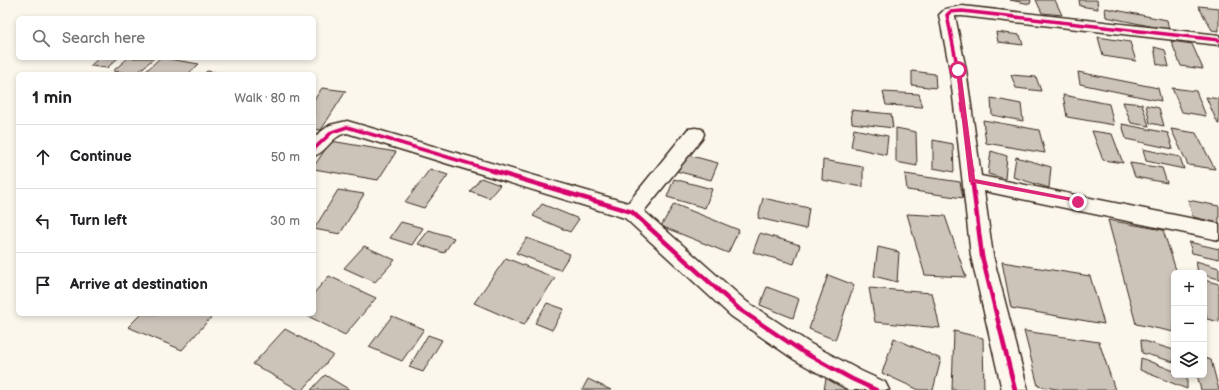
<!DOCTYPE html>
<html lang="en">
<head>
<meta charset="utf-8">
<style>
  body { margin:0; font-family:"Balsamiq Sans",sans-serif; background:#f6f6f6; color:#202124 }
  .controls { position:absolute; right:12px; bottom:12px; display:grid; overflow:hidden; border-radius:6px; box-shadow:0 2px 6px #0003 }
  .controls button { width:36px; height:36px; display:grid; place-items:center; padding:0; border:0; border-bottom:1px solid #e0e0e0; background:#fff; color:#202124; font:20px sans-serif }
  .stop { position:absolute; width:12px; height:12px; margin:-9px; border:3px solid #db2777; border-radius:50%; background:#fff }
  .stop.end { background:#db2777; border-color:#fff; box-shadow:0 1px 4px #0008 }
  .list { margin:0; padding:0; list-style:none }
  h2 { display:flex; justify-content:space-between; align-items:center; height:52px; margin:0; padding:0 16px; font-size:17px }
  h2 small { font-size:13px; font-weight:400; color:#757577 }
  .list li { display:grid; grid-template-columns:26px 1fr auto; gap:12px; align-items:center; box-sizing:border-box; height:64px; padding:0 16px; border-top:1px solid #e0e0e0 }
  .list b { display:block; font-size:15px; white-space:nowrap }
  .list em { font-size:13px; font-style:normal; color:#757577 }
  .icon { flex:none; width:22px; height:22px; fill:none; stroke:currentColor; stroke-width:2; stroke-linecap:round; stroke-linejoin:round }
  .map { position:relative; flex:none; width:1219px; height:390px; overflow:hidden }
  .search { position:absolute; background:#fff; box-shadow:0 2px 6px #0003; left:16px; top:16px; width:300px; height:44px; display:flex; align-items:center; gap:10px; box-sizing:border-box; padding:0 14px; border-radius:6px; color:#757577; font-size:15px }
  .panel { position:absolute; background:#fff; box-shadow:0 2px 6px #0003; left:16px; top:72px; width:300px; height:244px; border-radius:6px }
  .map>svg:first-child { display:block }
</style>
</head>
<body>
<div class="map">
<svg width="1219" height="390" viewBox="0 0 1219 390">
  <rect width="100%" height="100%" fill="#fbf7ec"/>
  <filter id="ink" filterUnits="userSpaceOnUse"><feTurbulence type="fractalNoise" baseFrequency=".025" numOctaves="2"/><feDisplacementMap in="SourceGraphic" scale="8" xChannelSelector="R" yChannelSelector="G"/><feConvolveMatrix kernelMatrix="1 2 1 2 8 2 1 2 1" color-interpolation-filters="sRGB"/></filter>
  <g filter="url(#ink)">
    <g fill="#ccc4b9" stroke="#3b2a1e">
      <path d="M1010,0H1031L1030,4Z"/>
      <path d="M1036,0H1055L1062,15L1042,13Z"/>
      <path d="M1079,0H1097L1098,9L1080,6Z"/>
      <path d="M1198,6L1219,8V31L1212,30Z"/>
      <path d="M1105,8L1167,20L1169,30L1106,17Z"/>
      <path d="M996,32L1020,35L1023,45L998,42Z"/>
      <path d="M1098,37L1130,42L1136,61L1103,56Z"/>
      <path d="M1171,41L1192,44L1203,69L1181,66Z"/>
      <path d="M1154,47L1165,50L1169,67L1157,64Z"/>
      <path d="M99,58H118L107,68L90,66Z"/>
      <path d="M128,58H154L136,74L113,71Z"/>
      <path d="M160,58H163L199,64L188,74H143Z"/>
      <path d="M207,71L226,74H204Z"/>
      <path d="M912,71L935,74L936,88L912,85Z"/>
      <path d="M1078,72L1158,88L1161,101L1080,84Z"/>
      <path d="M1011,75L1036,77L1041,91L1016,88Z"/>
      <path d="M322,88L346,91L321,130L314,129V100Z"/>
      <path d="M1172,88L1196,91L1206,116L1182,112Z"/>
      <path d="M883,92L919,94L923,107L886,105Z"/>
      <path d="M1063,95L1109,104L1114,125L1067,117Z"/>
      <path d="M1206,97L1219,99V124H1218Z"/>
      <path d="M991,98L1021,104L1023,121L992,115Z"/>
      <path d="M1123,102L1142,104L1149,126L1131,123Z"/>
      <path d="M1146,105L1159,108L1164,126L1150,123Z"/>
      <path d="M851,110L891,114L893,128L852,123Z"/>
      <path d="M983,120L1039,130L1045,153L986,143Z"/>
      <path d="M1122,124L1168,133L1173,149L1126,139Z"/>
      <path d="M896,128L916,132L917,166L896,162Z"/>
      <path d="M854,129L888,136L886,155L851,147Z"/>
      <path d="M1171,129L1196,133L1215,169L1188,165Z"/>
      <path d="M1092,131L1112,134L1123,163L1103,160Z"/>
      <path d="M933,140L953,144L954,172L933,168Z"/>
      <path d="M331,141L396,152L378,180L314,169V166Z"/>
      <path d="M1143,149L1180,157L1184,169L1146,161Z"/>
      <path d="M991,151L1007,156L1005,179L988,174Z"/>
      <path d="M684,154L718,163L711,180L676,171Z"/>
      <path d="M1016,157L1051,167L1049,188L1013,177Z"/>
      <path d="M823,160L863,167V187L822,180Z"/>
      <path d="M1130,163L1162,168L1167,183L1135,177Z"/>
      <path d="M430,169L448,175L424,208L405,202Z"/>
      <path d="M905,174L960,182L963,198L907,190Z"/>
      <path d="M481,178L500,185L489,198L470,191Z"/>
      <path d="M674,179L712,189L705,208L667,197Z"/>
      <path d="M338,190L364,194L340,234L314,229Z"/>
      <path d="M763,198L809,208L806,229L758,218Z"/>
      <path d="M1188,200L1219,206V223L1193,217Z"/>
      <path d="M542,204L579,219L570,232L533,216Z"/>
      <path d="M674,204L739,230L728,253L661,226Z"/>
      <path d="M907,214L945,216L966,277L925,275Z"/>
      <path d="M1108,220L1163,230L1177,273H1174V332L1136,324Z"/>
      <path d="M401,222L423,228L412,245L390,238Z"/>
      <path d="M429,230L454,238L444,253L418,244Z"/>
      <path d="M760,233L800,245L794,264L753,252Z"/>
      <path d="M527,238L570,254L560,270L516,253Z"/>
      <path d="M1189,242L1219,249V259L1192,253Z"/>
      <path d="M364,246L395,260L375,282L344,268Z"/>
      <path d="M878,247L899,252L897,282L874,276Z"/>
      <path d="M506,258L555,278L524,325L474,303Z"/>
      <path d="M1196,261L1219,268V279L1204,275V273H1198Z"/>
      <path d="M1002,262L1090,276L1104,324L1011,308Z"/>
      <path d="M828,275L854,285L835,340L809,329Z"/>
      <path d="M329,276L376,298L345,335L304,314H314V293Z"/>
      <path d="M1204,280L1219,284V322L1207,319L1204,308Z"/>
      <path d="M767,287L799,299L793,318L760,305Z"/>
      <path d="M869,288L932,293L940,328L875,322Z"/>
      <path d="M547,303L564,309L552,330L535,323Z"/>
      <path d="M141,314H214L182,350L128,327Z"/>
      <path d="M392,316L424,329L402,361L369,347Z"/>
      <path d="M285,329L333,355L303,390H299L253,364Z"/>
      <path d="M954,331L983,338L984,390H952Z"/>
      <path d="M1024,331L1099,342L1115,390H1063L1038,386Z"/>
      <path d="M428,335L442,340L423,372L409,367Z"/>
      <path d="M894,338L941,359L933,390H919L882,373Z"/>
      <path d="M1141,340L1174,350V362L1142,353Z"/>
      <path d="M1141,358L1174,371V375L1187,376V389L1140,370Z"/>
      <path d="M1204,358L1211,360L1219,390H1201L1197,375H1204Z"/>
      <path d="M325,375L350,390H311Z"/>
      <path d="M826,378L861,389V390H824Z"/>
      <path d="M588,379L611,390H582Z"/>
    </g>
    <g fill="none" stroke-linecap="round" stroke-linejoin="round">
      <g stroke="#3b2a1e" stroke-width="3">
        <g id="street">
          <path d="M962,6L1219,35V45L962,16H955L966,70L981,176L1219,224V240L984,191L993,256L1028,390H1002L971,256L950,70L939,15L945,9Z"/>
          <path d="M347,121L628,203L688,129L695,128L702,129L704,134L702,139L644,211L747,302L811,344L861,371L885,382L889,390H849L795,360L731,316L625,218L347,133C332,135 327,152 314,156V137L330,125Z"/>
        </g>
      </g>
      <use href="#street" fill="#fbf7ec" fill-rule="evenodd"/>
      <g stroke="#fbf7ec" stroke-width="5.5">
        <g id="cycleway-far1">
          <path d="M314,149L332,132L347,127L494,171"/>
          <path d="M971,171L958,70L947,15L950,12L962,11L1219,40"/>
        </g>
      </g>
      <g stroke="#fbf7ec" stroke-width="7">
        <g id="cycleway">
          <path d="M490,170L632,212L739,309L803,352L852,379L876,390"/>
          <path d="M971,170L982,256L1015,390"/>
        </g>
      </g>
      <use href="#cycleway-far1" stroke="#d6006c" stroke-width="3.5"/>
      <use href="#cycleway" stroke="#d6006c" stroke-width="4.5"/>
    </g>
  </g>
  <path fill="#db2777" d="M956,68L961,70L975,179L1078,199L1081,202V203L969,182Z"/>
</svg>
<div class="controls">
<button>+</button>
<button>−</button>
<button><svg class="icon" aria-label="layers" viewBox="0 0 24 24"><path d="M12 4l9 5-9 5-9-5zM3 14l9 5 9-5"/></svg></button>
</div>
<div class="stop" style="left:958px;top:70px"></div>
<div class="stop end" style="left:1078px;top:202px"></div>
<div class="search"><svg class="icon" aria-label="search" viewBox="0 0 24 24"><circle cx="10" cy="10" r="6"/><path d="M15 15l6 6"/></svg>Search here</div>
<section class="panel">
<h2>1 min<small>Walk · 80 m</small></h2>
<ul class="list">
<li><svg class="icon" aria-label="ahead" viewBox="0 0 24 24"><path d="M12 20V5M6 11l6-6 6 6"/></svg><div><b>Continue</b></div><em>50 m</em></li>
<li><svg class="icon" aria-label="left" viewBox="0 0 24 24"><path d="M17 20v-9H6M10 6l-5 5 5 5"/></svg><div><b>Turn left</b></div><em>30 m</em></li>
<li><svg class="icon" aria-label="arrive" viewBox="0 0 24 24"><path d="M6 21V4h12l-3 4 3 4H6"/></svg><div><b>Arrive at destination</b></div></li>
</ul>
</section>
</div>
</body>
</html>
